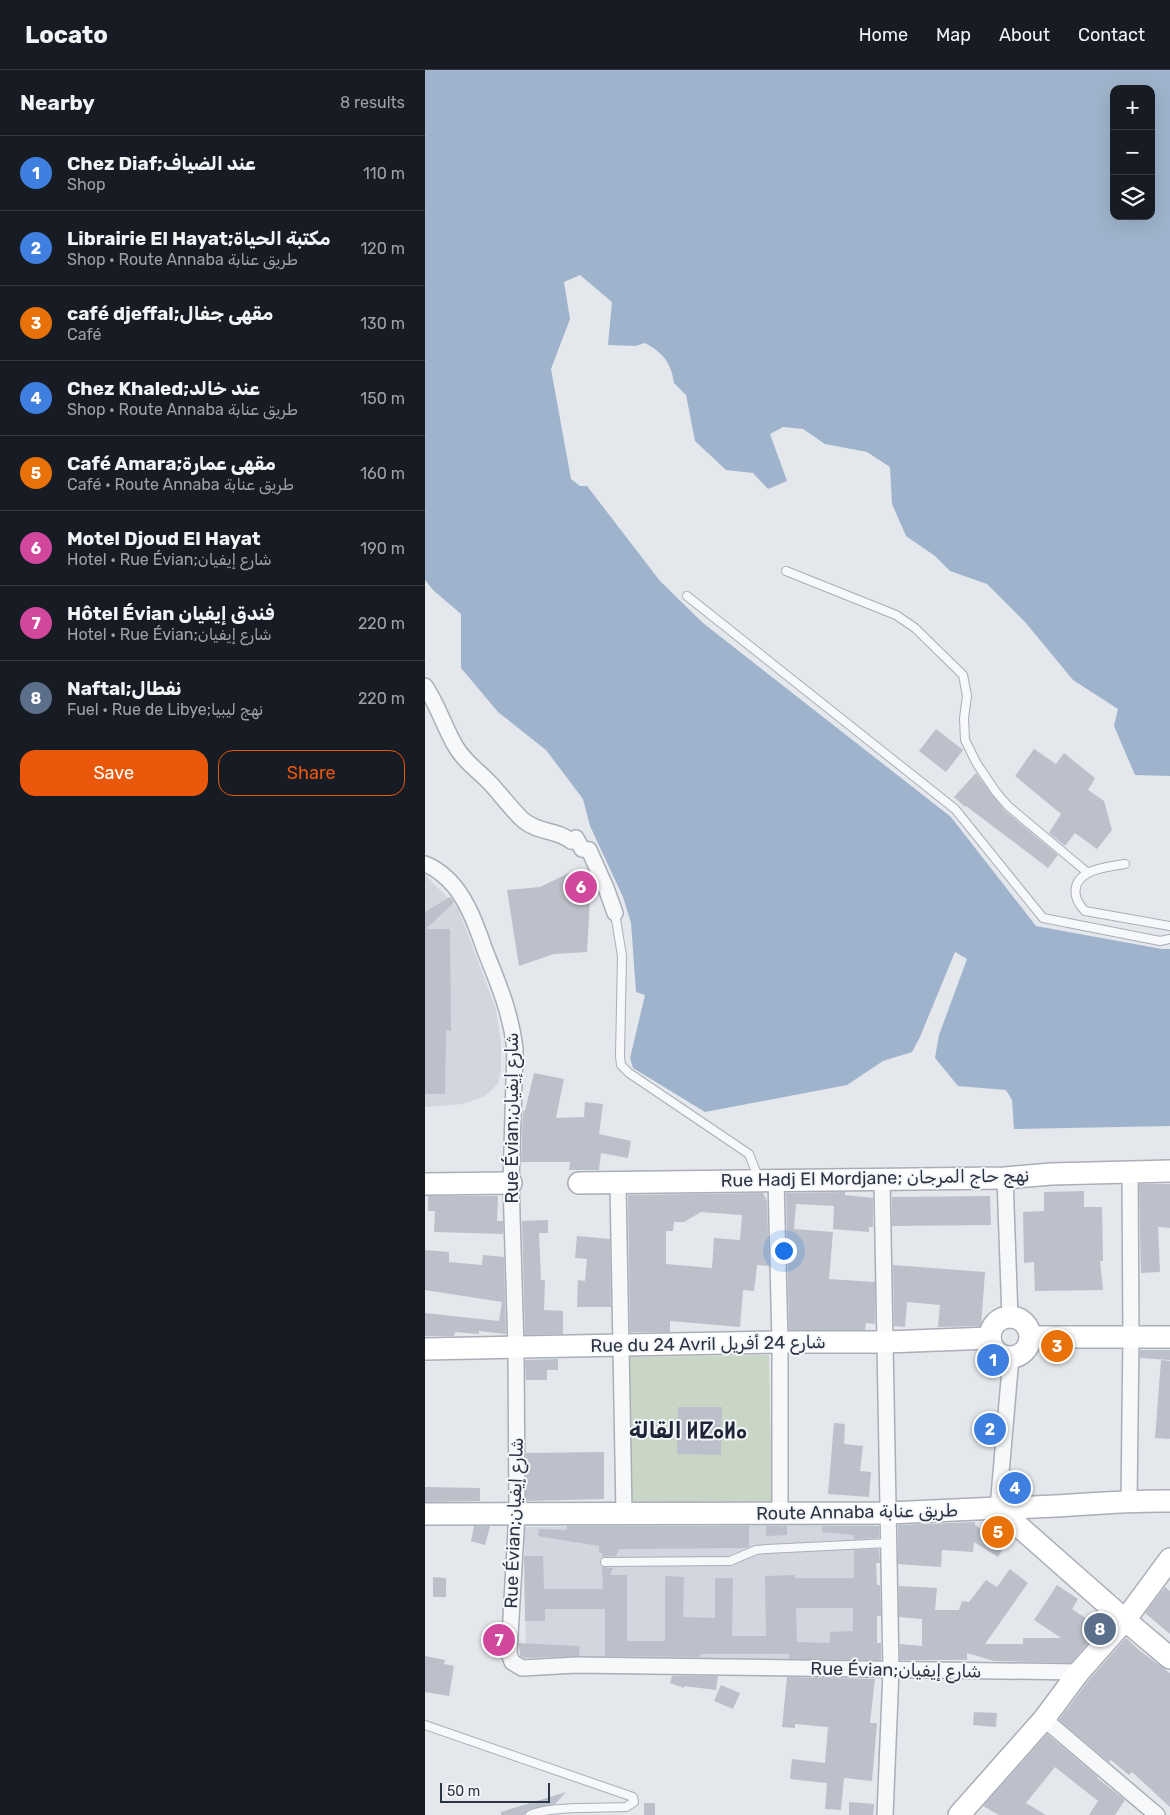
<!DOCTYPE html>
<html lang="en">
<head>
<meta charset="utf-8">
<style>
  body { margin:0; font-family:Rubik,Cairo,"Noto Sans Tifinagh",sans-serif; background:#20242c; color:#f1f3f6 }
  .controls { position:absolute; right:15px; top:15px; display:grid; overflow:hidden; border-radius:10px; box-shadow:0 5px 20px #0002 }
  .controls button { width:45px; height:45px; display:grid; place-items:center; padding:0; border:0; border-bottom:1px solid #363941; background:#171b24; color:#f1f3f6; font:25px sans-serif }
  .scale { position:absolute; left:15px; bottom:12px; width:110px; box-sizing:border-box; padding-left:5px; border:2px solid #2b3445; border-top:0; font-size:14px; line-height:18px; white-space:nowrap; color:#2b3445; -webkit-text-stroke:4px #f4f6f9; paint-order:stroke }
  .you { position:absolute; left:358px; top:1180px; width:18px; height:18px; margin:-12px; border:4px solid #fff; border-radius:50%; background:#1a73e8; box-shadow:0 0 0 8px #1a73e833 }
  .badge { display:grid; place-items:center; width:32px; height:32px; border-radius:50%; background:#ea580c; color:#fff; font-size:16px; font-weight:700 }
  .pin { position:absolute; translate:-50% -50%; border:2px solid #fff; box-shadow:0 1px 5px #0006 }
  .list { margin:0; padding:0; list-style:none }
  h2 { display:flex; justify-content:space-between; align-items:center; height:65px; margin:0; padding:0 20px; font-size:21px }
  h2 small { font-size:16px; font-weight:400; color:#9ea1a6 }
  .list li { display:grid; grid-template-columns:32px 1fr auto; gap:15px; align-items:center; box-sizing:border-box; height:75px; padding:0 20px; border-top:1px solid #363941 }
  .list b { display:block; font-size:19px; white-space:nowrap }
  .list p { margin:0; font-size:16px; white-space:nowrap; color:#9ea1a6 }
  .list em { font-size:16px; font-style:normal; color:#9ea1a6 }
  .actions { display:flex; gap:10px; padding:15px 20px }
  .actions a { flex:1; padding:11px 0; border:1px solid #ea580c; border-radius:15px; text-align:center; font-size:18px; color:#ea580c }
  .actions .main { background:#ea580c; color:#fff }
  .icon { flex:none; width:28px; height:28px; fill:none; stroke:currentColor; stroke-width:2; stroke-linecap:round; stroke-linejoin:round }
  .map { position:relative; flex:none; width:745px; height:1745px; overflow:hidden }
  header { display:flex; align-items:center; gap:30px; box-sizing:border-box; height:70px; padding:0 25px; background:#171b24; border-bottom:1px solid #363941 }
  header strong { font-size:24px }
  nav { display:flex; gap:28px; margin-inline-start:auto; font-size:18px }
  main { display:flex }
  aside { flex:1; background:#171b24 }
  .map>svg:first-child { display:block }
</style>
</head>
<body>
<header>
<strong>Locato</strong>
<nav><a>Home</a><a>Map</a><a>About</a><a>Contact</a></nav>
</header>
<main>
<aside>
<h2>Nearby<small>8 results</small></h2>
<ul class="list">
<li><span class="badge" style="background:#3f7fe0">1</span><div><b>Chez Diaf;عند الضياف</b><p>Shop</p></div><em>110 m</em></li>
<li><span class="badge" style="background:#3f7fe0">2</span><div><b>Librairie El Hayat;مكتبة الحياة</b><p>Shop · Route Annaba طريق عنابة</p></div><em>120 m</em></li>
<li><span class="badge" style="background:#e8710a">3</span><div><b>café djeffal;مقهى جفال</b><p>Café</p></div><em>130 m</em></li>
<li><span class="badge" style="background:#3f7fe0">4</span><div><b>Chez Khaled;عند خالد</b><p>Shop · Route Annaba طريق عنابة</p></div><em>150 m</em></li>
<li><span class="badge" style="background:#e8710a">5</span><div><b>Café Amara;مقهى عمارة</b><p>Café · Route Annaba طريق عنابة</p></div><em>160 m</em></li>
<li><span class="badge" style="background:#d1479c">6</span><div><b>Motel Djoud El Hayat</b><p>Hotel · Rue Évian;شارع إيفيان</p></div><em>190 m</em></li>
<li><span class="badge" style="background:#d1479c">7</span><div><b>Hôtel Évian فندق إيفيان</b><p>Hotel · Rue Évian;شارع إيفيان</p></div><em>220 m</em></li>
<li><span class="badge" style="background:#5c6f8a">8</span><div><b>Naftal;نفطال</b><p>Fuel · Rue de Libye;نهج ليبيا</p></div><em>220 m</em></li>
</ul>
<div class="actions"><a class="main">Save</a><a>Share</a></div>
</aside>
<div class="map">
<svg width="745" height="1745" viewBox="0 0 745 1745">
  <rect width="100%" height="100%" fill="#e4e7ec"/>
  <g fill="#d2d6de">
    <path d="M0,805L33,838L71,939L76,974V1000L73,1014L60,1026L38,1034L0,1037Z"/>
    <path d="M450,1453L452,1587L454,1594L101,1587L99,1457L324,1455Z"/>
  </g>
  <path fill="#c9d6c5" d="M344,1285L347,1431L202,1433L200,1287Z"/>
  <path fill="#9fb4cc" fill-rule="evenodd" d="M0,0H745V706L710,705L689,656L693,639L648,610L600,552L562,514L525,501L510,486L481,466L467,434L465,397L442,382L400,374L378,359L358,357L345,364L362,411L343,419L328,403L301,400L270,371L261,325L249,313C246,292 238,283 220,273L210,276L183,275L187,232L155,205L139,212L145,249L126,299L146,409L155,416H162L235,511L278,553L526,747L611,856L737,879H745V1056L589,1059L587,1030L581,1020L533,1016L510,988L514,965L542,889L530,882L495,967L487,982L458,991L422,1015L280,1042L208,998L205,988L220,925L211,922L206,853L198,827L165,756L158,729L121,680L73,642L36,598V544L8,520L0,510ZM689,19H726V146H689Z"/>
  <g fill="#bbc0ca" fill-rule="evenodd">
    <path d="M511,659L538,680L521,702L494,681Z"/>
    <path d="M609,679L631,694L639,683L670,708L663,720L679,731L687,760L672,779L650,763L640,776L624,763L636,744L590,706Z"/>
    <path d="M551,703L579,740L633,785L623,798L541,736L540,737L529,727Z"/>
    <path d="M150,800L165,830L162,882L129,884L94,896L82,820L115,817Z"/>
    <path d="M25,827L29,832L1,859H25L26,961L21,960L20,1024H0V842Z"/>
    <path d="M109,1003L139,1009L131,1048L159,1047L160,1032L178,1034L174,1064L206,1071L203,1088L176,1083L174,1100H144L145,1092H96L98,1041H100Z"/>
    <path d="M714,1114H745V1158L733,1157L735,1202L716,1203Z"/>
    <path d="M659,1121V1137H677L678,1191H675L678,1220L610,1221L609,1192L599,1193L598,1142L619,1141V1122Z"/>
    <path d="M420,1122V1125L448,1128V1157H444V1162L408,1159L409,1136L371,1134L369,1159L408,1162L404,1209L450,1212V1254L441,1253L440,1260H364L361,1123Z"/>
    <path d="M338,1123L342,1131L344,1196L332,1195L329,1221L318,1220L315,1257L245,1251V1262H205L203,1125ZM276,1142L317,1145L315,1170L289,1168L287,1198L241,1194V1161H248L249,1152H259Z"/>
    <path d="M3,1126H73L72,1151H78V1164L9,1162L10,1141H3Z"/>
    <path d="M565,1126L566,1155L467,1156V1127Z"/>
    <path d="M123,1150V1163H114L116,1210H120L119,1240L138,1241V1264L100,1265L97,1151Z"/>
    <path d="M152,1166L185,1169L186,1237H152L153,1210L160,1211L162,1189L150,1188Z"/>
    <path d="M0,1180L24,1182V1192L57,1195L58,1185L79,1187L81,1264L54,1261V1264L30,1262L29,1266H0V1243L74,1251L77,1232L0,1220Z"/>
    <path d="M468,1195L560,1202L556,1256L513,1257L515,1235L482,1232L480,1257L469,1256Z"/>
    <path d="M715,1280H745V1290L715,1288Z"/>
    <path d="M133,1289V1300H122V1310H101L100,1290Z"/>
    <path d="M736,1290L745,1291V1369L730,1368Z"/>
    <path d="M253,1337H297L296,1385L252,1384Z"/>
    <path d="M409,1353L420,1354L419,1374L438,1376L435,1401L446,1402L444,1427L403,1424Z"/>
    <path d="M179,1382V1429L101,1431V1383Z"/>
    <path d="M0,1417L55,1418V1431L0,1432Z"/>
    <path d="M550,1452V1455L581,1474L573,1487L549,1472L548,1482L517,1480L516,1497L473,1494V1455Z"/>
    <path d="M49,1456H65L60,1475L46,1471Z"/>
    <path d="M142,1456H324V1477L320,1478L194,1479L191,1486L177,1487V1483H174V1476L113,1466L114,1459L142,1460Z"/>
    <path d="M341,1456H362V1465L341,1466Z"/>
    <path d="M397,1456H454V1468L429,1469V1465L397,1462Z"/>
    <path d="M454,1479L455,1493H451L452,1515H455L456,1546H452V1573H456V1590L364,1589V1584H275V1587L180,1586V1539H120V1551H100L99,1486H118L119,1519H178L177,1497L188,1498L185,1505H202V1571H240V1506L259,1507L258,1547L290,1548V1508H308L307,1566H341L340,1506L370,1505V1508H429V1480ZM371,1538H428V1561L405,1562V1573L372,1572Z"/>
    <path d="M585,1499L603,1513L560,1574H598V1568H636L609,1550L632,1515L653,1529L647,1539L674,1557L662,1574L646,1593L569,1591L542,1583V1590H475V1574L497,1576V1549L474,1547V1516L512,1518L510,1540H534L537,1531L544,1532L561,1510L572,1517Z"/>
    <path d="M8,1507L21,1508V1527H8Z"/>
    <path d="M740,1517L745,1521V1564L720,1543Z"/>
    <path d="M701,1568L715,1581L745,1603V1737L707,1702L704,1705L686,1690L684,1692L634,1650L664,1610Z"/>
    <path d="M94,1573L155,1576L154,1586L99,1588L95,1586Z"/>
    <path d="M0,1586L20,1590L19,1594L29,1596L24,1626L0,1622Z"/>
    <path d="M247,1606H293L291,1620L259,1616V1618L245,1613Z"/>
    <path d="M362,1607L450,1609L445,1653H452L447,1711L419,1708L416,1740L400,1739L402,1713L365,1709L367,1689L400,1693L403,1657L370,1654V1658L357,1657Z"/>
    <path d="M296,1615L315,1623L308,1639L289,1631Z"/>
    <path d="M549,1642L572,1643L571,1657L548,1655Z"/>
    <path d="M622,1664L673,1707L672,1708L700,1730L690,1745H664L673,1731L630,1697L601,1733L621,1745H574L558,1736Z"/>
    <path d="M141,1722L130,1734L103,1740L99,1745H76V1742Z"/>
    <path d="M424,1732L449,1734L448,1745H424Z"/>
    <rect x="219" y="1733" width="11" height="12"/>
  </g>
  <g fill="none" stroke-linecap="round" stroke-linejoin="round">
    <g stroke="#a9aeb7" stroke-width="10">
      <g id="lane">
        <path d="M361,501L471,545L490,558L538,605L542,626L539,648L540,670L552,694L571,722L583,736L663,803"/>
        <path d="M262,526L530,739L618,848L735,871L745,869"/>
        <path d="M700,794C689,796 676,797 665,802C646,811 647,828 660,841L745,856"/>
        <path d="M190,843L197,886L195,986L196,995L204,1003L324,1084L334,1109"/>
        <path d="M180,1492L305,1491L331,1480L342,1479L464,1473"/>
        <path d="M0,1655L208,1727L209,1732L201,1737C178,1738 123,1736 105,1745"/>
      </g>
    </g>
    <g stroke="#a9aeb7" stroke-width="18">
      <g id="street">
        <path d="M0,616C13,635 19,657 31,677C39,691 51,699 62,710C75,723 85,738 98,750C113,763 133,760 146,771L151,768L157,779L164,780L181,818L190,843"/>
        <path d="M0,794C11,798 23,808 30,817C45,836 53,861 61,883C74,915 86,944 90,979L86,1113L91,1278L92,1443L84,1583L87,1592L97,1598L151,1595L654,1602"/>
        <path d="M580,1108L585,1248"/>
        <path d="M351,1110L355,1272V1444"/>
        <path d="M457,1110L466,1600L460,1745"/>
        <path d="M193,1113L199,1443"/>
        <path d="M704,1430L706,1266L705,1102"/>
        <path d="M573,1438L586,1287"/>
        <path d="M619,1649L732,1745"/>
      </g>
    </g>
    <g stroke="#a9aeb7" stroke-width="24">
      <g id="secondary">
        <path d="M154,1113L580,1108L626,1104L745,1101"/>
        <path d="M0,1114L86,1113"/>
        <circle cx="585" cy="1267" r="20"/>
        <path d="M605,1267H745"/>
        <path d="M0,1279L355,1272H461L565,1268"/>
        <path d="M573,1438C631,1438 687,1430 745,1431"/>
        <path d="M0,1444L464,1443L573,1438L700,1550L745,1588"/>
        <path d="M534,1745L619,1649L654,1602L700,1550L745,1489"/>
      </g>
    </g>
    <use href="#lane" stroke="#f7f8fa" stroke-width="8"/>
    <use href="#street" stroke="#f7f8fa" stroke-width="15"/>
    <use href="#secondary" stroke="#fff" stroke-width="21"/>
  </g>
  <g text-anchor="middle" dominant-baseline="central" stroke-width="4" stroke-linejoin="round" paint-order="stroke">
    <g font-size="18" fill="#2b3445" stroke="#f4f6f9">
      <text transform="translate(87 1048) rotate(-90)">Rue Évian;شارع إيفيان</text>
      <text transform="translate(450 1108) rotate(-1)">Rue Hadj El Mordjane; نهج حاج المرجان</text>
      <text transform="translate(283 1274) rotate(-1)">Rue du 24 Avril شارع 24 أفريل</text>
      <text transform="translate(432 1442) rotate(-1)">Route Annaba طريق عنابة</text>
      <text transform="translate(89 1453) rotate(-88)">Rue Évian;شارع إيفيان</text>
      <text transform="translate(471 1600) rotate(1)">Rue Évian;شارع إيفيان</text>
    </g>
    <g font-size="22" font-weight="bold" fill="#1d2536" stroke="#f4f6f9">
      <text x="263" y="1360">القالة ⵍⵇⴰⵍⴰ</text>
    </g>
  </g>
</svg>
<div class="controls">
<button>+</button>
<button>−</button>
<button><svg class="icon" aria-label="layers" viewBox="0 0 24 24"><path d="M12 4l9 5-9 5-9-5zM3 14l9 5 9-5"/></svg></button>
</div>
<div class="scale">50 m</div>
<div class="you"></div>
<div class="pin badge" style="left:568px;top:1290px;background:#3f7fe0">1</div>
<div class="pin badge" style="left:565px;top:1359px;background:#3f7fe0">2</div>
<div class="pin badge" style="left:632px;top:1276px;background:#e8710a">3</div>
<div class="pin badge" style="left:590px;top:1418px;background:#3f7fe0">4</div>
<div class="pin badge" style="left:573px;top:1462px;background:#e8710a">5</div>
<div class="pin badge" style="left:156px;top:817px;background:#d1479c">6</div>
<div class="pin badge" style="left:74px;top:1570px;background:#d1479c">7</div>
<div class="pin badge" style="left:675px;top:1559px;background:#5c6f8a">8</div>
</div>
</main>
</body>
</html>
